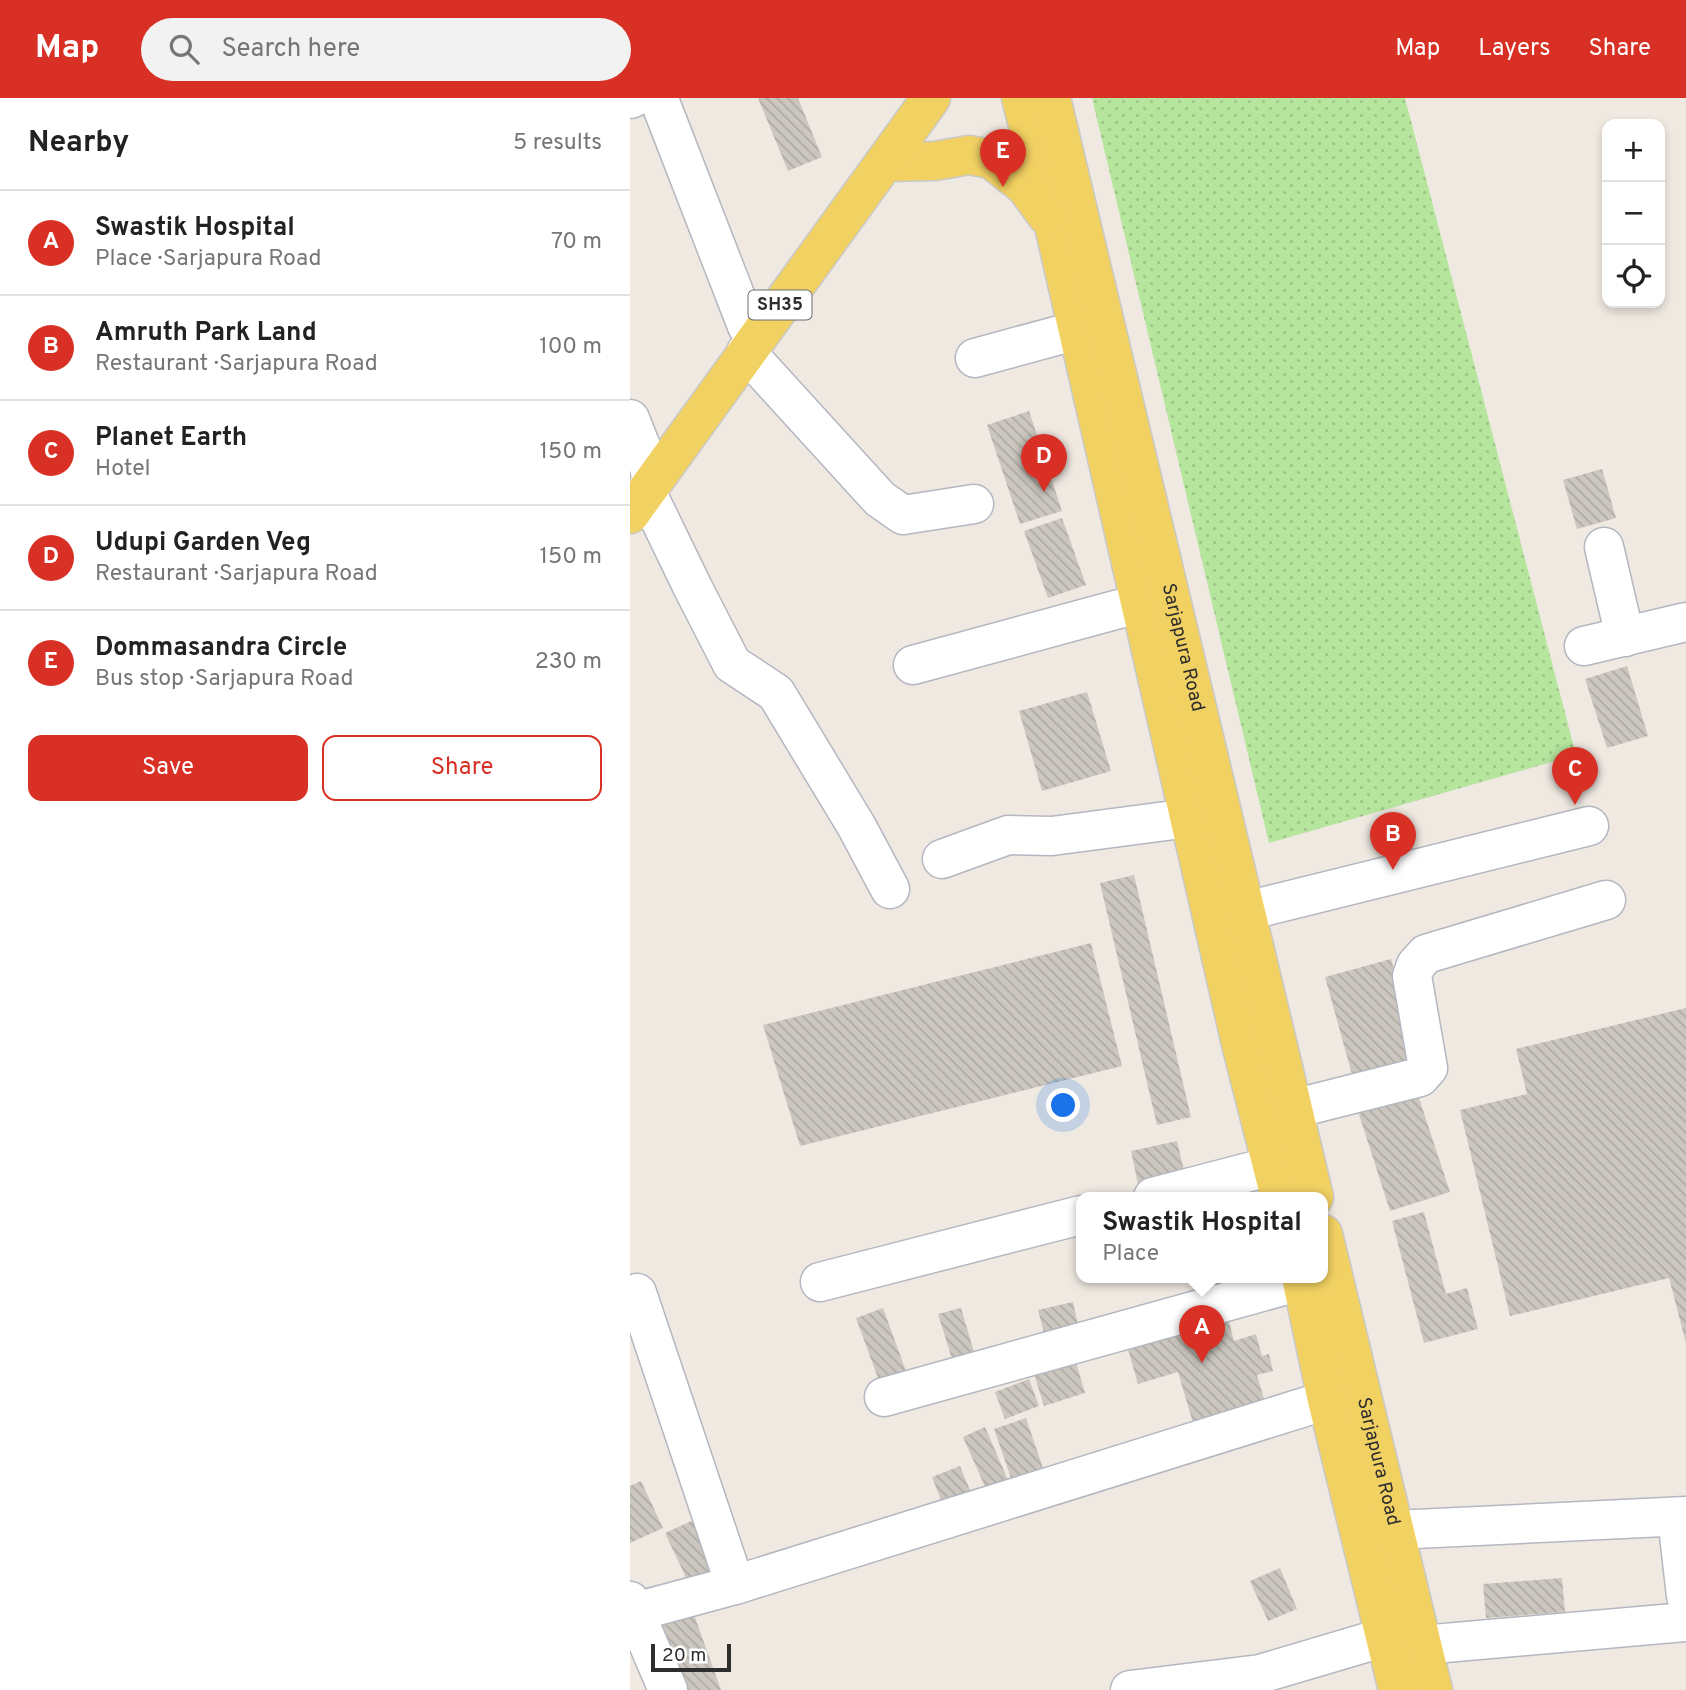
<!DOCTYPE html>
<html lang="en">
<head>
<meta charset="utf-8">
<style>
  body { margin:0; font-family:Overpass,sans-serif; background:#f2f2f2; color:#222 }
  .controls { position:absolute; right:21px; top:21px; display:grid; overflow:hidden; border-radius:14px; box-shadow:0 4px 10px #0003 }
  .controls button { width:63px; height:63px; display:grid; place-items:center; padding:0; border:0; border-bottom:2px solid #e0e0e0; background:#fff; color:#222; font:35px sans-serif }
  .scale { position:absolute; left:21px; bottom:18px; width:80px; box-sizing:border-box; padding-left:7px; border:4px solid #2e2e2e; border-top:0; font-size:19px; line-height:24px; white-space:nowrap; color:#2e2e2e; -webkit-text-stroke:5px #fff; paint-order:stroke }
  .you { position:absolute; left:434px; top:1008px; width:24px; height:24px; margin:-18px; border:5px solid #fff; border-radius:50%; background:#1a73e8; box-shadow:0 0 0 10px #1a73e833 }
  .badge { display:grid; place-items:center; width:46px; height:46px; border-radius:50%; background:#d93025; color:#fff; font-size:23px; font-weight:700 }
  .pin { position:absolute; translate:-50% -58px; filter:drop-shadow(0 2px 4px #0008) }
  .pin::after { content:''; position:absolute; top:37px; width:24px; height:21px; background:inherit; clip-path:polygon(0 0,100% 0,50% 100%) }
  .popup { position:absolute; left:446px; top:1094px; width:252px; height:91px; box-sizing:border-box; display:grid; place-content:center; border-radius:14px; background:#fff; filter:drop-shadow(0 2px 5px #0005); font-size:23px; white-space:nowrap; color:#767676 }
  .popup b { font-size:26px; color:#222 }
  .popup::after { content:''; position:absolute; left:50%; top:100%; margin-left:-14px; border:14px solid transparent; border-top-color:#fff }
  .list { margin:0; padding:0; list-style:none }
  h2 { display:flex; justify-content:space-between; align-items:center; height:91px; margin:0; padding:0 28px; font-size:30px }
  h2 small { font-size:23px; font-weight:400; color:#767676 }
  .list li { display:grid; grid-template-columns:46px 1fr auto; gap:21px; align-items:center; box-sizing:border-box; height:105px; padding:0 28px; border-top:2px solid #e0e0e0 }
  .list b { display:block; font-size:26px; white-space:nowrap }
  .list p { margin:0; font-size:23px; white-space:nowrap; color:#767676 }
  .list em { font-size:23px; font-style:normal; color:#767676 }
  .actions { display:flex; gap:14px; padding:21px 28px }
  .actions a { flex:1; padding:16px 0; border:2px solid #d93025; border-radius:14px; text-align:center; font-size:24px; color:#d93025 }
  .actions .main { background:#d93025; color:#fff }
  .icon { flex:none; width:38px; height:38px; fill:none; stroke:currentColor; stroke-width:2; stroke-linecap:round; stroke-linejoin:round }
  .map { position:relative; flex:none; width:1056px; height:1592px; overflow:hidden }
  header { display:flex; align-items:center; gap:42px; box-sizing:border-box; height:98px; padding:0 35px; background:#d93025; color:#fff }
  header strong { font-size:33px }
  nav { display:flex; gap:38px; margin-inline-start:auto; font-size:24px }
  .search { width:490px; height:63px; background:#f2f2f2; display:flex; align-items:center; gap:18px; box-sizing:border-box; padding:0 24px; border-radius:38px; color:#767676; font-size:26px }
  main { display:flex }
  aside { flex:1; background:#fff }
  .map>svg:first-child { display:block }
</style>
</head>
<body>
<header>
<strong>Map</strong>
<div class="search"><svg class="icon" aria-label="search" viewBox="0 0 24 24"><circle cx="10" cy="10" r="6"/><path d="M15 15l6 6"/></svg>Search here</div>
<nav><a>Map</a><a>Layers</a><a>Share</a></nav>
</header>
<main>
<aside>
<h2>Nearby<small>5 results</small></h2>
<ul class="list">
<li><span class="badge">A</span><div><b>Swastik Hospital</b><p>Place · Sarjapura Road</p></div><em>70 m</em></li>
<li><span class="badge">B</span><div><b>Amruth Park Land</b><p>Restaurant · Sarjapura Road</p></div><em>100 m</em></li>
<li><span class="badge">C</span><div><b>Planet Earth</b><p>Hotel</p></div><em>150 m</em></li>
<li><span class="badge">D</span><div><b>Udupi Garden Veg</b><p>Restaurant · Sarjapura Road</p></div><em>150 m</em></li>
<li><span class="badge">E</span><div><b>Dommasandra Circle</b><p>Bus stop · Sarjapura Road</p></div><em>230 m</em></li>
</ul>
<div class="actions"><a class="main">Save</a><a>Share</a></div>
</aside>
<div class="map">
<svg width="1056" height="1592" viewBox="0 0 1056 1592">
  <defs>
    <pattern id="grass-dots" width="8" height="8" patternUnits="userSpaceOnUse" patternTransform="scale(1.75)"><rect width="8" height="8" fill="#b6e59e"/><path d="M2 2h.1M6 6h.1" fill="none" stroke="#9dc588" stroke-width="1.8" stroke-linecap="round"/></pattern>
    <pattern id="building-back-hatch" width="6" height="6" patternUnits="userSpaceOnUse" patternTransform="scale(1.75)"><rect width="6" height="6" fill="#cbc7bf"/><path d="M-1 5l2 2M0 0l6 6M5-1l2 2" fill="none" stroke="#afaba4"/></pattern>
  </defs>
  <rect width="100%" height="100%" fill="#efe9e1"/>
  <path fill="url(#grass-dots)" d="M462,0H775L946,657L639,745Z"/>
  <g fill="url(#building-back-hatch)">
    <path d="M128,0H168L192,59L158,73Z"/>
    <path d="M399,313L432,413L390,426L357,327Z"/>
    <path d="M972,371L986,420L947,431L933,382Z"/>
    <path d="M432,420L456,487L418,500L394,433Z"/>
    <path d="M997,568L1018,638L977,650L955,581Z"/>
    <path d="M457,594L481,673L412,693L389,613Z"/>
    <path d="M504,777L561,1019L527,1027L470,785Z"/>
    <path d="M461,845L492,968L170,1048L133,927Z"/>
    <path d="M761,861L789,962L723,980L695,879Z"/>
    <path d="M1056,910V1245L1039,1180L880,1218L830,1012L897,996L886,951Z"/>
    <path d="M785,988L820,1094L760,1113L726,1007Z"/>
    <path d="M547,1043L556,1081L509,1091L501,1053Z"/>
    <path d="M794,1114L816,1196L837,1190L848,1231L794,1245L762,1123Z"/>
    <path d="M443,1204L448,1227L414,1235L408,1212Z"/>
    <path d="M253,1210L276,1273L249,1283L226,1220Z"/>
    <path d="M331,1210L344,1254L322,1261L308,1216Z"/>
    <path d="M598,1220L604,1243L626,1236L632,1258L639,1256L643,1273L627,1277L635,1304L563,1325L548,1274L508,1286L497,1248Z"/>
    <path d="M445,1261L455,1295L414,1308L403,1273Z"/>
    <path d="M399,1281L409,1308L375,1321L365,1294Z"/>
    <path d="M396,1320L414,1373L382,1383L364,1331Z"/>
    <path d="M355,1329L378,1382L356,1391L333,1339Z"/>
    <path d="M330,1368L342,1397L313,1408L302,1379Z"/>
    <path d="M11,1383L33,1430L0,1445V1388Z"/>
    <path d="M68,1420L93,1470L59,1486L35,1435Z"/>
    <path d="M650,1470L667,1511L638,1523L620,1483Z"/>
    <path d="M932,1480L935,1514L856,1520L853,1486Z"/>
    <path d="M62,1511L91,1592H49L24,1525Z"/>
  </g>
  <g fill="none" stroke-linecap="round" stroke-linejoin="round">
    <g stroke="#b4b7c1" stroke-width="41">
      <g id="minor">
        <path d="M0,1L3,0"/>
        <path d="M32,9L117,228"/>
        <path d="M116,254L250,401L273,417L344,406"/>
        <path d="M345,260L448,232"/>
        <path d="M0,321L19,369L22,385"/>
        <path d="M16,393L63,490L102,566L146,595L227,729L260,791"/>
        <path d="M974,449L995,539"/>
        <path d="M954,548L1056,524"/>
        <path d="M283,567L511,505"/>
        <path d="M312,761L378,737L422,738L559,720"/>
        <path d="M616,813L959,728"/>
        <path d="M663,1011L790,979L798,970L782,878L786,867L796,856L976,802"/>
        <path d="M523,1099L642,1068"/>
        <path d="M190,1184L451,1117"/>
        <path d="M7,1195L105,1487"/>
        <path d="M254,1299L671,1183"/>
        <path d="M1047,1419L1056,1498"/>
        <path d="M764,1432L1056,1418"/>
        <path d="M0,1503L38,1592"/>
        <path d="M5,1514L105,1487L697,1302L729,1294"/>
        <path d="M792,1547L1056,1524"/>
        <path d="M500,1592L630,1576L755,1539"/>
      </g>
    </g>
    <g stroke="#c9c9c9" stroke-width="41">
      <g id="major">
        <path d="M391,0L424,128L611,946L650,1099"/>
        <path id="s1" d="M421,0L684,1099"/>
        <path d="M255,64L305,63L339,57L361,61L395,88L417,118"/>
        <path d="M0,416L301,0"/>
        <path id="s2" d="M693,1136L803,1592"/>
        <path d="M671,1179L697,1302L768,1592"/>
      </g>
    </g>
    <use href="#minor" stroke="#fff" stroke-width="38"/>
    <use href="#major" stroke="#f2d163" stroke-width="38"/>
  </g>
  <g text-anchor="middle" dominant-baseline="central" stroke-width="5" stroke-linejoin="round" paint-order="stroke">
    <rect fill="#fff" stroke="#6d6d6d" stroke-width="2" x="118.5" y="192.5" width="63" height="29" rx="5"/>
    <g font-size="18" font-weight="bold" fill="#2e2e2e">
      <text x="150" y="207">SH35</text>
    </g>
    <g font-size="19" fill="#2e2e2e" stroke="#fff">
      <text stroke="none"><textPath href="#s1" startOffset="565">Sarjapura Road</textPath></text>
      <text stroke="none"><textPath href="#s2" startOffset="234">Sarjapura Road</textPath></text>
    </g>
  </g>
</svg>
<div class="controls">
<button>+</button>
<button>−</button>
<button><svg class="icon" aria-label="locate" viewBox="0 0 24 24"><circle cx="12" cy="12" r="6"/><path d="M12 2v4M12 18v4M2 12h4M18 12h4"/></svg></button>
</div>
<div class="scale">20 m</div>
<div class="you"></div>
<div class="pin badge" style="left:572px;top:1265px">A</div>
<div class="popup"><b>Swastik Hospital</b>Place</div>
<div class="pin badge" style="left:763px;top:772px">B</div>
<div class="pin badge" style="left:945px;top:707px">C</div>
<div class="pin badge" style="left:414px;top:394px">D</div>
<div class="pin badge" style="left:373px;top:89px">E</div>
</div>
</main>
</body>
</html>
